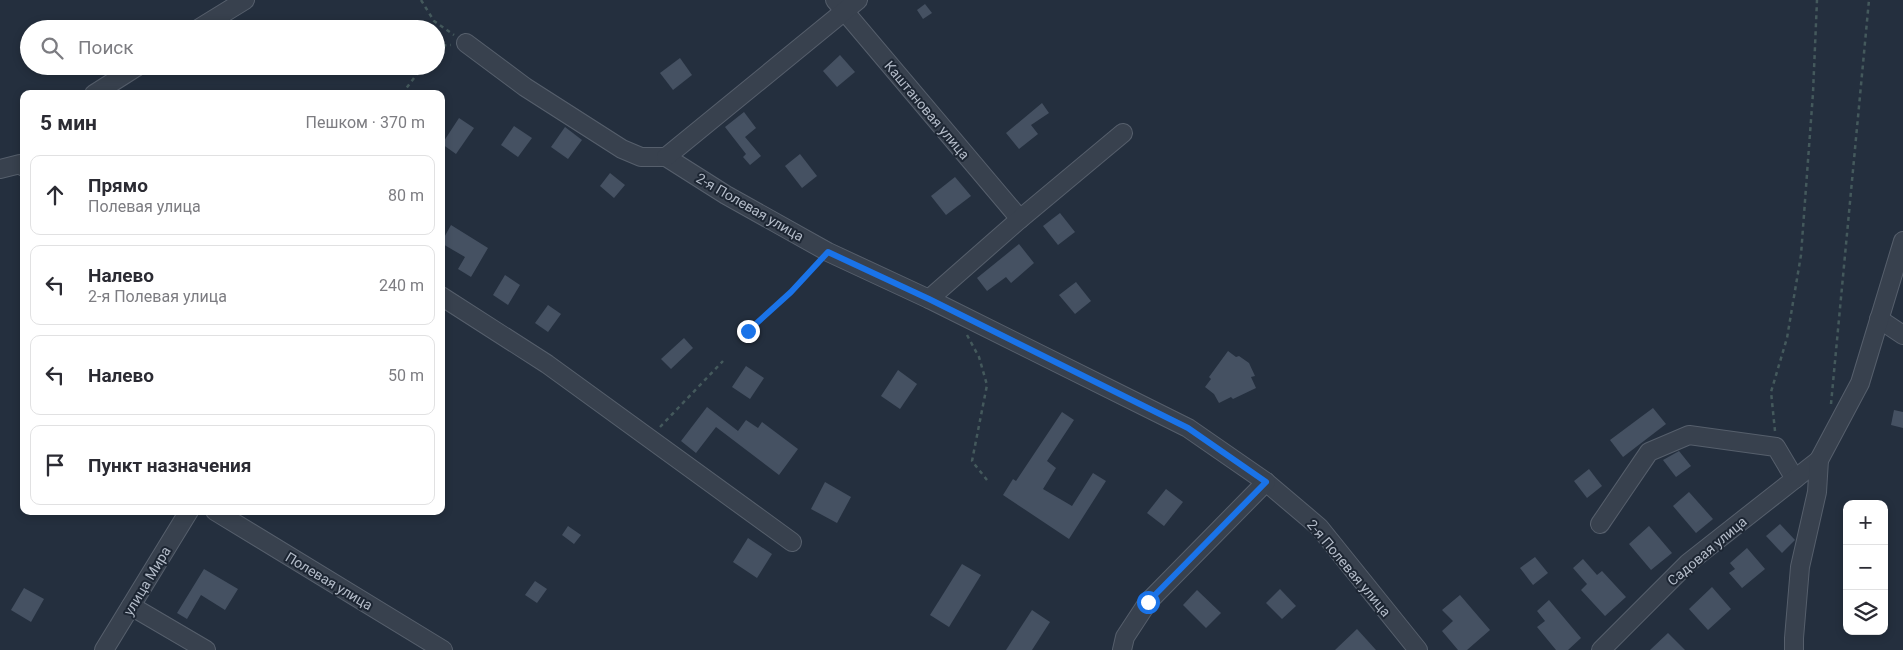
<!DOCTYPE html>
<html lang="ru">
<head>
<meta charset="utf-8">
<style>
  body { margin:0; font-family:Roboto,sans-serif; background:#f7f7f7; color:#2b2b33 }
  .controls { position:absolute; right:15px; bottom:15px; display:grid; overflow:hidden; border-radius:10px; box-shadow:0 2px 8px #0003 }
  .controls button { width:45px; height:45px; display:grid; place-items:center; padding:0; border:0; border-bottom:1px solid #e1e1e2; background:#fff; color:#2b2b33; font:25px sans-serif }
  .stop { position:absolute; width:15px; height:15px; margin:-11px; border:4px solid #1a73e8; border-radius:50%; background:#fff }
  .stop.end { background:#1a73e8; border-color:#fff; box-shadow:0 1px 5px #0008 }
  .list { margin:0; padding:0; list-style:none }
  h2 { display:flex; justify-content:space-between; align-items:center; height:65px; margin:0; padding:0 20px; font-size:21px }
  h2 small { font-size:16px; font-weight:400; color:#7c7c81 }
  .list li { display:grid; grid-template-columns:32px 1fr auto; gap:15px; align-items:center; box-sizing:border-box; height:80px; margin:0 10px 10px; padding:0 10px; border:1px solid #e1e1e2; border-radius:10px }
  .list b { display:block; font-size:19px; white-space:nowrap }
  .list p { margin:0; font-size:16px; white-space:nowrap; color:#7c7c81 }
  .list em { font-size:16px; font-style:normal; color:#7c7c81 }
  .icon { flex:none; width:28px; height:28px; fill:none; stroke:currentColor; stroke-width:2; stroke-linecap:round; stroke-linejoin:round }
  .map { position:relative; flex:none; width:1903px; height:650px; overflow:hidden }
  .search { position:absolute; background:#fff; box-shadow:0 2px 8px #0003; left:20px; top:20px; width:425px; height:55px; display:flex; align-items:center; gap:12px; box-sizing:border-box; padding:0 18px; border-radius:28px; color:#7c7c81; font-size:19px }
  .panel { position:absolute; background:#fff; box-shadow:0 2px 8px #0003; left:20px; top:90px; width:425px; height:425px; border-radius:10px }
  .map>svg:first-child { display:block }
</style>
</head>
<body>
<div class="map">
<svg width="1903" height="650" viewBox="0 0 1903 650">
  <rect width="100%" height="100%" fill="#242f3e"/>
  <g fill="#455162">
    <path d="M925,4L932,13L923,19L917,10Z"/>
    <path d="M840,55L855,72L837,87L823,71Z"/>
    <path d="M680,58L692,75L673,90L660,73Z"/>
    <path d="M1042,103L1049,113L1031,125L1038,134L1019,149L1006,133Z"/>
    <path d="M744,112L756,128L745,137L761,156L750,165L743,157L746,154L725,127Z"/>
    <path d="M459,118L474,128L456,154L442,144Z"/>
    <path d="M514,126L532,138L518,157L501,145Z"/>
    <path d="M565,127L582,140L568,159L551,147Z"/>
    <path d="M800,154L817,176L802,188L785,166Z"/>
    <path d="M610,173L625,185L614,198L600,186Z"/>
    <path d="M955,177L971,196L946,215L931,196Z"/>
    <path d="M1060,213L1075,232L1058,245L1043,226Z"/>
    <path d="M451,225L488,248L471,277L458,269L465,257L441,243Z"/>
    <path d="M1019,244L1034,263L1011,283L1006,277L987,291L977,278Z"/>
    <path d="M505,275L520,285L508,305L493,295Z"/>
    <path d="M1076,282L1091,301L1075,314L1059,295Z"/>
    <path d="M548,305L561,314L548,332L535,323Z"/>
    <path d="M684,338L693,348L671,369L661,359Z"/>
    <path d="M1228,351L1236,357L1239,356L1249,363L1255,376L1251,377L1256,388L1233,399L1231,397L1219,403L1214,394L1205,387L1211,379L1209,377Z"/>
    <path d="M746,366L764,378L750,399L732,387Z"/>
    <path d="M898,370L917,384L900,409L881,396Z"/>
    <path d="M707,407L738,431L746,420L758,428L762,422L798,449L779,475L716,427L696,453L681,441Z"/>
    <path d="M1653,408L1666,424L1623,457L1610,440Z"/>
    <path d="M1894,410L1903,412V428L1891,425Z"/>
    <path d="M1062,412L1074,420L1047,461L1056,468L1043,489L1072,506L1093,473L1106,481L1069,539L1003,495L1013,479L1016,481Z"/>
    <path d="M1679,451L1691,466L1676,477L1663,460Z"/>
    <path d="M1589,469L1602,486L1587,498L1574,481Z"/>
    <path d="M825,482L851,497L837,523L811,509Z"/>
    <path d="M1166,489L1183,502L1164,526L1147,513Z"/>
    <path d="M1689,492L1713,519L1696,533L1673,506Z"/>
    <path d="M1780,524L1795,540L1782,553L1766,536Z"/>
    <path d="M568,526L581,535L574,544L562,535Z"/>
    <path d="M1649,526L1672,553L1651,570L1629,544Z"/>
    <path d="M748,538L772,554L757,578L733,562Z"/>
    <path d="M1747,548L1765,569L1742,588L1729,573L1735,569L1730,563Z"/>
    <path d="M1535,557L1548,573L1533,585L1520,568Z"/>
    <path d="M1583,559L1597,575L1602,571L1626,597L1605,616L1581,590L1587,584L1573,568Z"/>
    <path d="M962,564L981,575L949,627L930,615Z"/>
    <path d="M204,569L238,589L225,610L201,595L187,619L177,613Z"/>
    <path d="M535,581L547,589L537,603L525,595Z"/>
    <path d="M1712,587L1731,609L1708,630L1689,609Z"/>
    <path d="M24,588L44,599L31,622L11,610Z"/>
    <path d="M1280,589L1296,606L1282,619L1266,603Z"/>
    <path d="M1197,590L1221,613L1206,628L1183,605Z"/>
    <path d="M1460,595L1490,630L1467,650H1458L1442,631L1453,621L1442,610Z"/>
    <path d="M1549,600L1581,638L1568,650H1556L1537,627L1545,621L1537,611Z"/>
    <path d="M1032,610L1050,622L1032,650H1006Z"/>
    <path d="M1357,629L1376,650H1335Z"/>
    <path d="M1668,633L1685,650H1650Z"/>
  </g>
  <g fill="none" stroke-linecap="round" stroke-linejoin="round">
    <g stroke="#565f6c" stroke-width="20">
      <g id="minor">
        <path d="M835,0L1020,219"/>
        <path d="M198,29L245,0"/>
        <path d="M466,43L525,87L622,149L641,157H666L726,195L828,252L929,299L1188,428L1266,482L1319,527L1418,650"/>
        <path d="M94,94L138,66"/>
        <path d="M666,157L858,0"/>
        <path d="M0,169L20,164L24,167"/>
        <path d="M441,296L547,364L792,542"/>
        <path d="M929,299L1020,219L1123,133"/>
        <path d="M1879,319L1903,335"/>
        <path d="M215,511L443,650"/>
        <path d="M1600,524L1649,452L1689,435L1776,447L1795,479"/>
        <path d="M131,606L206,650"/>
        <path d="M104,650L189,511"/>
        <path d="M1122,650L1125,637L1148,602L1266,482"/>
        <path d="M1601,650L1688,563L1819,460"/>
        <path d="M1794,650V638L1800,567L1817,492L1819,460L1860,383L1903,241"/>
      </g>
    </g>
    <g stroke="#44595c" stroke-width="2.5" stroke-dasharray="4 4" stroke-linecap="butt">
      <path d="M421,0L434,21L454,35"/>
      <path d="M436,49L438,46L451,45"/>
      <path d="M402,94L423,66"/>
      <path d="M748,331L791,292L818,262"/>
      <path d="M967,335L979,357L987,385L972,461L987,480"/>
      <path d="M1831,404L1869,0"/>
      <path d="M660,427L723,361"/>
      <path d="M1775,431L1771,392L1787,338L1801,255L1813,93L1817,0"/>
    </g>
    <use href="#minor" stroke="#38414e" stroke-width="18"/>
  </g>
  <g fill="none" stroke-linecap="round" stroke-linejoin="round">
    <path stroke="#1a73e8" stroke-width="6" d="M748,331L791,292L828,252L929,299L1188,428L1266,482L1148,602"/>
  </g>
  <g text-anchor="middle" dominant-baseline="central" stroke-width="4" stroke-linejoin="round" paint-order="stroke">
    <g font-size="14" fill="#b4bcc9" stroke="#1d2633">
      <text transform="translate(927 110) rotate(50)">Каштановая улица</text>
      <text transform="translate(750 207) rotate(30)">2-я Полевая улица</text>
      <text transform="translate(1707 551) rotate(-40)">Садовая улица</text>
      <text transform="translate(1349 568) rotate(50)">2-я Полевая улица</text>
      <text transform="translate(147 581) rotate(-59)">улица Мира</text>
      <text transform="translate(329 581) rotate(31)">Полевая улица</text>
    </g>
  </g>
</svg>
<div class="controls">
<button>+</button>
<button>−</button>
<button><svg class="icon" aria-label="layers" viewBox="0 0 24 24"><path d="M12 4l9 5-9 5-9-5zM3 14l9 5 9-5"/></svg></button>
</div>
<div class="stop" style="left:1148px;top:602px"></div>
<div class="stop end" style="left:748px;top:331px"></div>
<div class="search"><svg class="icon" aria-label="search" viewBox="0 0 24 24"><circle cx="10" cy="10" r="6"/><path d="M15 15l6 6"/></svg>Поиск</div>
<section class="panel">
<h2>5 мин<small>Пешком · 370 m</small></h2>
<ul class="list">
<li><svg class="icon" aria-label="ahead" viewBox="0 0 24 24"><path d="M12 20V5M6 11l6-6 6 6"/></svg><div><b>Прямо</b><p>Полевая улица</p></div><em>80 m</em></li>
<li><svg class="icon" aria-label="left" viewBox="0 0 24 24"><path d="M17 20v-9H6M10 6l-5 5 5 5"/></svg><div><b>Налево</b><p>2-я Полевая улица</p></div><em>240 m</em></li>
<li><svg class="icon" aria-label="left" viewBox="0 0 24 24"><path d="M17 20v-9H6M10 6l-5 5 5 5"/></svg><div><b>Налево</b></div><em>50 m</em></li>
<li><svg class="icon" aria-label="arrive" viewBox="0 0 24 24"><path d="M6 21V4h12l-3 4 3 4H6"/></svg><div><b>Пункт назначения</b></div></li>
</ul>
</section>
</div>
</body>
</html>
